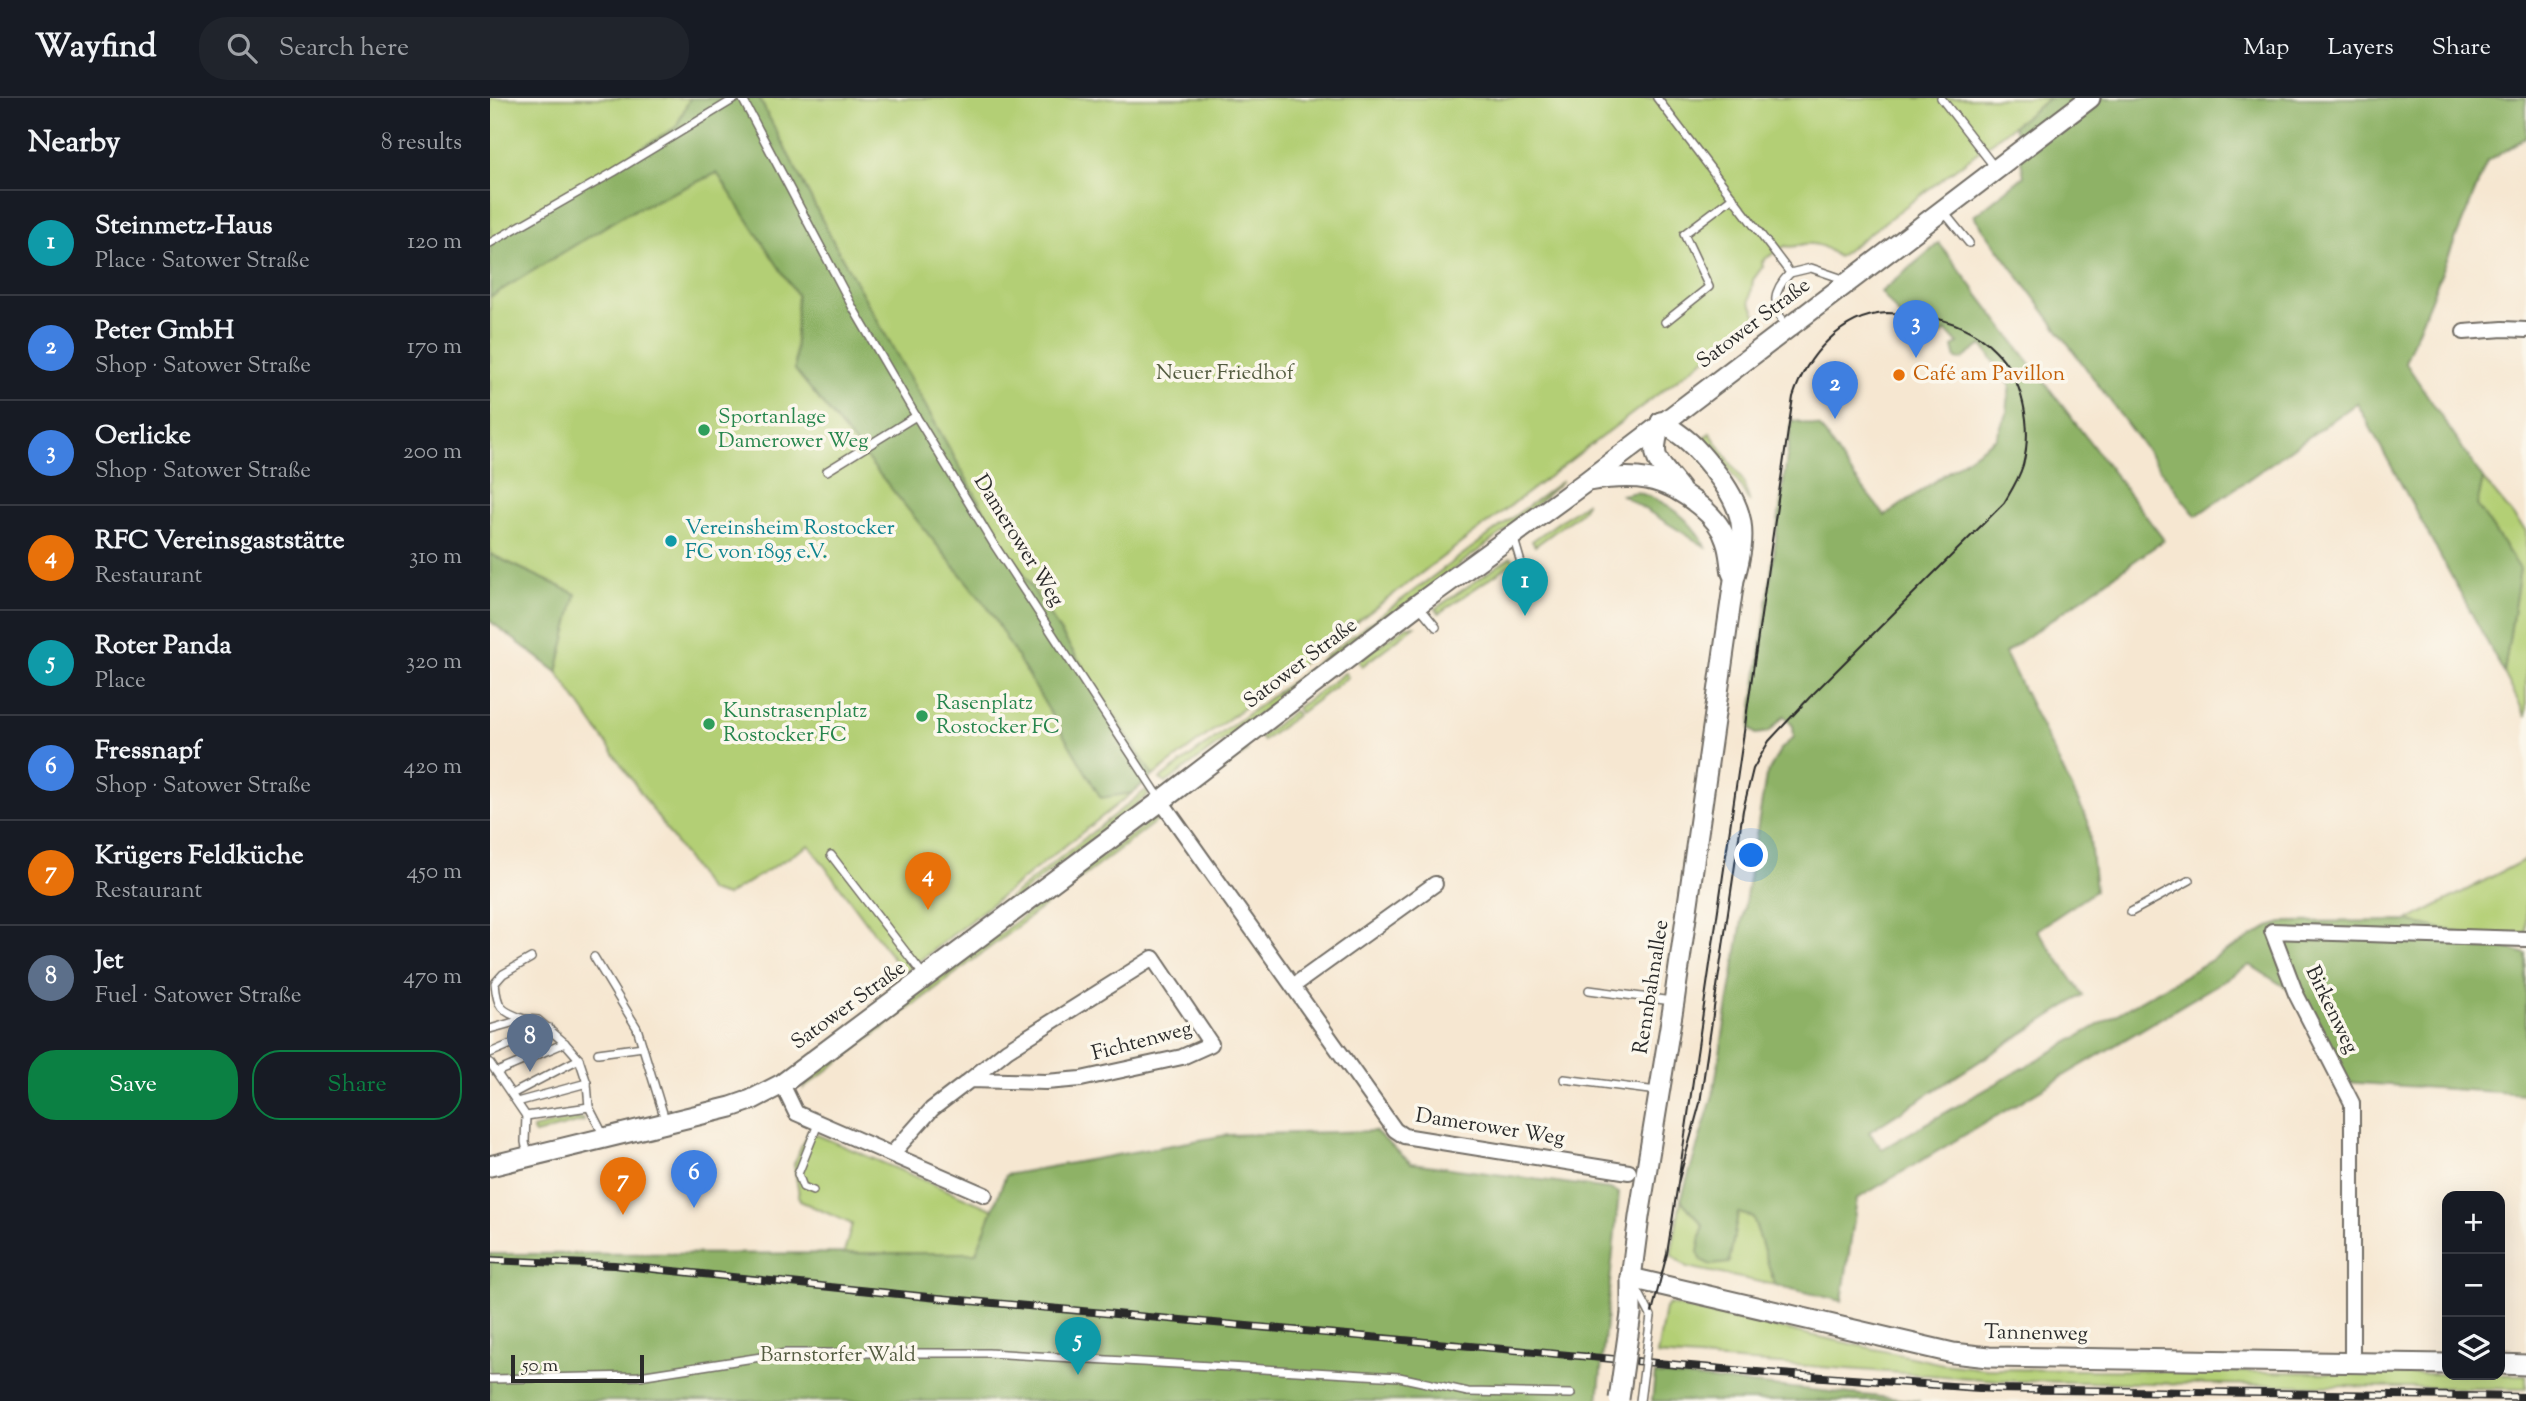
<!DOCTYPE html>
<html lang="en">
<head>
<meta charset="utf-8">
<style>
  body { margin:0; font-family:"Sorts Mill Goudy",serif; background:#20242c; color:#f1f3f6 }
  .controls { position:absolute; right:21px; bottom:21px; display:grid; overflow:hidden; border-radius:14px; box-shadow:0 7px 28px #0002 }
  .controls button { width:63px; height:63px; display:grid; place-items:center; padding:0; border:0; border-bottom:2px solid #363941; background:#171b24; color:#f1f3f6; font:35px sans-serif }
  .scale { position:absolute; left:21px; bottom:18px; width:133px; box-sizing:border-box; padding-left:7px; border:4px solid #2b2b2b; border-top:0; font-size:19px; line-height:24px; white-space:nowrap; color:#2b2b2b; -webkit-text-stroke:5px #fbf7ec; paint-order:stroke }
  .you { position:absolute; left:1262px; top:758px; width:24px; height:24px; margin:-18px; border:5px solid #fff; border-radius:50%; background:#1a73e8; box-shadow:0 0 0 10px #1a73e833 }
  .badge { display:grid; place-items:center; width:46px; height:46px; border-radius:50%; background:#0b8043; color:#fff; font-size:23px; font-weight:700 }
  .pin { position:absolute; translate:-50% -58px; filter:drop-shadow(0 2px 4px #0008) }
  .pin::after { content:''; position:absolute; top:37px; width:24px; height:21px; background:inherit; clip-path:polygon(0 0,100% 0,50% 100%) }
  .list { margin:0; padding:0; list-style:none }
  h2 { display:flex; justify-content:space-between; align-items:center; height:91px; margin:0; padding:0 28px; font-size:30px }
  h2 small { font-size:23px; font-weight:400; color:#9ea1a6 }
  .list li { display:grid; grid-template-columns:46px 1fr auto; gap:21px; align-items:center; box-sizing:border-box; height:105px; padding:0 28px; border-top:2px solid #363941 }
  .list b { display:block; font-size:26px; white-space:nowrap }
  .list p { margin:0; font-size:23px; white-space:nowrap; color:#9ea1a6 }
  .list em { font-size:23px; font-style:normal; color:#9ea1a6 }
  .actions { display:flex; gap:14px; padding:21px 28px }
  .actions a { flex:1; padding:16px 0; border:2px solid #0b8043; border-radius:28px; text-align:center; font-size:24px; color:#0b8043 }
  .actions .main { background:#0b8043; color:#fff }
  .icon { flex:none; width:38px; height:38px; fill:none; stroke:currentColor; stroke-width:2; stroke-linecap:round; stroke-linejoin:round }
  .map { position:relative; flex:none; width:2036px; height:1303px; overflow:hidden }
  header { display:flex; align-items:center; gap:42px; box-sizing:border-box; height:98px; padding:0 35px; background:#171b24; border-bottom:2px solid #363941 }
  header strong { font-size:33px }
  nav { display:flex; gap:38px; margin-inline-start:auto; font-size:24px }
  .search { width:490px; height:63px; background:#20242c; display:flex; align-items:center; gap:18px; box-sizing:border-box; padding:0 24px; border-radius:28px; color:#9ea1a6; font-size:26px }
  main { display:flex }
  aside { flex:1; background:#171b24 }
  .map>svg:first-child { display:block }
</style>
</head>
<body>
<header>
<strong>Wayfind</strong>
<div class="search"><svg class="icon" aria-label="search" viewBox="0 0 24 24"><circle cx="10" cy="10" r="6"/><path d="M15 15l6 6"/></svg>Search here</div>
<nav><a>Map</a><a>Layers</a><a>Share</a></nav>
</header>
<main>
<aside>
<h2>Nearby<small>8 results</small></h2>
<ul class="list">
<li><span class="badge" style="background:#0f9aa8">1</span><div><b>Steinmetz-Haus</b><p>Place · Satower Straße</p></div><em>120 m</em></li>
<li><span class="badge" style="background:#3f7fe0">2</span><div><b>Peter GmbH</b><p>Shop · Satower Straße</p></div><em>170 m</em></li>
<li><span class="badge" style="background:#3f7fe0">3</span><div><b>Oerlicke</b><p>Shop · Satower Straße</p></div><em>200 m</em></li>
<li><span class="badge" style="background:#e8710a">4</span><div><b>RFC Vereinsgaststätte</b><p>Restaurant</p></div><em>310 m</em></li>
<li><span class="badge" style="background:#0f9aa8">5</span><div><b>Roter Panda</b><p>Place</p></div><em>320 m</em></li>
<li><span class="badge" style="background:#3f7fe0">6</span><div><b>Fressnapf</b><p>Shop · Satower Straße</p></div><em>420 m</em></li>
<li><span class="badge" style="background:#e8710a">7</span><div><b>Krügers Feldküche</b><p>Restaurant</p></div><em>450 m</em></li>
<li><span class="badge" style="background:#5c6f8a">8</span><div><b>Jet</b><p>Fuel · Satower Straße</p></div><em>470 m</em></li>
</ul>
<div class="actions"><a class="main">Save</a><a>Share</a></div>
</aside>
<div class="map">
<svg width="2036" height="1303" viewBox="0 0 2036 1303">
  <rect width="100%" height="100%" fill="#fbf7ec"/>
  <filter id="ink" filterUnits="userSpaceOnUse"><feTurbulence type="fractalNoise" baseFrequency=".0143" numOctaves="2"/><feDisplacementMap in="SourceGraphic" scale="14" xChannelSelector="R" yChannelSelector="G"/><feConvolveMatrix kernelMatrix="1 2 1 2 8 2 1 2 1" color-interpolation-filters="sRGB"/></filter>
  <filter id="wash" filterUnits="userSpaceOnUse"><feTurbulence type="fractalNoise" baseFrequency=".00686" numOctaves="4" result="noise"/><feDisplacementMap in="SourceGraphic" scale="28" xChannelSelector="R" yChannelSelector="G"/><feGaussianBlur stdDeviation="1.57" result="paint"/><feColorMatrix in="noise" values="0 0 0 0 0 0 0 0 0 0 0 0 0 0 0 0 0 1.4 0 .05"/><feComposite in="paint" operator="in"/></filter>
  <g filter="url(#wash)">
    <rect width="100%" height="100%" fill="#f6e7d1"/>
    <g fill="#b3cf75" stroke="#6f7d50" stroke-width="2">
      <path d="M0,0H247L495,449L642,695L414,875L319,747L236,798L219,793L67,574L85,496L0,456Z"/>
      <path d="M269,0H1560L1348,159C1337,150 1328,144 1314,146C1306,148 1303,150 1295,148L1275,161L1272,164L1273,168L1263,182L1260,203L1266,216V222L663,678L508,437L346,149Z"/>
      <path d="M1220,335L1253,383L1260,405L1248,384L1214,339Z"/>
      <path d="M1993,381L2036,433V619L2014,575L2030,471L1986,407Z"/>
      <path d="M1072,383L1032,420L676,685L670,681Z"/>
      <path d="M1097,404L1090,415L1045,448L1042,443Z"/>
      <path d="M1021,459L1025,463L949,515L945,511Z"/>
      <path d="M917,528H925L872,568L868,563Z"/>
      <path d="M855,575L858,579L810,615L807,610Z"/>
      <path d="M804,613L807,617L773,643L770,639Z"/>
      <path d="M751,652L757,653L686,707V702Z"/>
      <path d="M656,692L659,696L444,864L437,865Z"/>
      <path d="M669,721L314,990L317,981L661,722Z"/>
      <path d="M2036,761V845L1970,835L1917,823Z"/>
      <path d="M87,1020L93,1021L94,1023L45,1036L43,1033V1031Z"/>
      <path d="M318,1033L504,1112L486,1155H354L362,1126L310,1103L304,1066Z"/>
      <path d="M1191,1102L1213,1127L1209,1154L1239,1165L1248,1114L1263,1119L1285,1187L1197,1169L1181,1157Z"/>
      <path d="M1179,1206L1453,1266L1496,1271L2036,1277V1291L1520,1283L1167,1257L1175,1210Z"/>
    </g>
    <g fill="#8eb266" stroke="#5c6e48" stroke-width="2">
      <path d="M200,0H269L346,149L508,437L663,678L642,695L611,700L498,510L305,272L307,197L227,75L136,116L0,199V142L186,29Z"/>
      <path d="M1560,0H2036V39L1997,64L1915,264L1993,381L1987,407L2030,471L2014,575L1867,305L1706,418L1693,402L1484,118L1534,78L1524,27Z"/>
      <path d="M1449,145L1674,442L1515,555L1598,723L1605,793L1547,832L1593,897L1379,1034L1392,1051L1779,829L1796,824L1917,823L1970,835L2036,856V996L1853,984L1806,896L1760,867L1367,1101L1352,1203L1285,1187L1263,1119L1248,1115L1239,1165L1221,1167L1211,1162L1208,1154L1213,1127L1191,1102L1223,997L1276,678L1290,652L1304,639L1303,628L1294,618L1279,634L1266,636L1260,631L1302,322L1330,329L1358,371L1395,418L1506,340L1517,314L1520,286L1492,247L1471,262L1466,261L1463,249L1468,246L1456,233L1435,250L1391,194Z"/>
      <path d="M1146,394C1178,403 1200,420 1216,449L1132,397Z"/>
      <path d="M0,456L86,496L67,574L0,523Z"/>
      <path d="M885,1033L921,1065L1120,1091L1129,1095L1108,1303H0V1156L486,1155L516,1077L737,1037Z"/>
      <path d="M1165,1276L1430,1303H1162Z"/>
    </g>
  </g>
  <g filter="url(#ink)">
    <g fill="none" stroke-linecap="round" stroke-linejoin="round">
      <g stroke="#726d65" stroke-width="10">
        <g id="lane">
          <path d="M252,0L363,210L426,318L503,445L671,702"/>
          <path d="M1167,0L1300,175C1279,197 1285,206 1295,231"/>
          <path d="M1451,0L1506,71"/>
          <path d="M1453,113L1479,145"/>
          <path d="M0,145L124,74L246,0"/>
          <path d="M1300,175L1321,170L1356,182"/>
          <path d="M1175,224L1219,189L1194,136L1243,99"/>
          <path d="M337,373L426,318"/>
          <path d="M1024,441L1031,465L1032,475"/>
          <path d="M928,507L946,529"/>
          <path d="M341,757L435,879"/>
          <path d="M1641,814L1700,782"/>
          <path d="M104,859L147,930L176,1025"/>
          <path d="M1099,892L1182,903"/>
          <path d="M34,921C11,913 7,910 5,885L13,876L41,860"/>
          <path d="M0,931L35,921L48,922L75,945L89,961L97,985L99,1009L115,1040"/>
          <path d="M0,955L59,930"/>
          <path d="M108,955L153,949"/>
          <path d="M0,965L36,1018L35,1044L38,1058"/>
          <path d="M7,974L75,945"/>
          <path d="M1074,981L1167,993"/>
          <path d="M22,996L89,961"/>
          <path d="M27,1004L97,985"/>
          <path d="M36,1018L99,1009"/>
          <path d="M323,1093L313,1089L308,1076L328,1026"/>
          <path d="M1147,1191L1161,1218"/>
          <path d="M0,1281L149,1278L296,1255H498L909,1279L978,1294L1081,1296"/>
        </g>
      </g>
      <g stroke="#726d65" stroke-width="18">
        <g id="street">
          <path d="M1974,234L2013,231L2036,232"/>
          <path d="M671,703L905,1032L914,1038L1139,1074"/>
          <path d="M803,888L945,786"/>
          <path d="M292,986L306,1015L495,1097"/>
          <path d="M402,1056L442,1011L480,982L556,984L591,981L692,959L721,946L663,860L517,952L480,982"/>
          <path d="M1862,1264V1005L1806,896L1782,833L2036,841"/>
        </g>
      </g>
      <g stroke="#726d65" stroke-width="23">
        <g id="secondary">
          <path d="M1171,324C1159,363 1167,361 1190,391"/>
          <path d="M1098,383C1144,376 1173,377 1210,408C1221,417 1232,429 1236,443C1240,453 1240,465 1242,475"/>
          <path d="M0,1068L241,1009L261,1002L292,986L671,703L927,507L1097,383L1600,0"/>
          <path d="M1141,1180L1463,1255L1499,1259L1957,1266"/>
          <path d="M1141,1216V1180L1149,1119L1184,904L1244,482C1258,433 1255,411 1223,371C1204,347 1197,340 1171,324"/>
          <path d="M2010,1266L2036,1267"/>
        </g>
      </g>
      <use href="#lane" stroke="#fff" stroke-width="7"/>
      <use href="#street" stroke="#fff" stroke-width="14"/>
      <use href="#secondary" stroke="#fff" stroke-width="19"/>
      <path stroke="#2b2b2b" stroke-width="2" d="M1161,1218L1177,1156L1188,1085L1303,299C1316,259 1351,217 1397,215C1409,215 1422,217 1434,218C1460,222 1487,233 1505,252C1533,280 1543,329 1533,367C1529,381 1521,393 1514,405L1320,599L1279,643L1263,671L1253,712L1210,1005L1188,1085"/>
      <g stroke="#2b2b2b" stroke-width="8">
        <path id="rail" d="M0,1162L124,1167L448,1200L1278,1275L1504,1291L2036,1299"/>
      </g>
      <use href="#rail" stroke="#fbf7ec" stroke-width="5" stroke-dasharray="16" stroke-linecap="butt"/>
      <g stroke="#726d65" stroke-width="10" stroke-linecap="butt">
        <path id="lane-bridge" d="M1150,1303L1161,1218"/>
      </g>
      <g stroke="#726d65" stroke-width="23" stroke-linecap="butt">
        <path id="secondary-bridge" d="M1129,1301L1141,1216"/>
      </g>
      <use href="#lane-bridge" stroke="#fff" stroke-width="7"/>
      <use href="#secondary-bridge" stroke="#fff" stroke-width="19"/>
    </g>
  </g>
  <circle fill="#e8710a" stroke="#fbf7ec" stroke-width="2.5" cx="1409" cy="277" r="7"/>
  <g fill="#2e9e5b" stroke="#fbf7ec" stroke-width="2.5">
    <circle cx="214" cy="332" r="7"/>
    <circle cx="432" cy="618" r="7"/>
    <circle cx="219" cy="626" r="7"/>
  </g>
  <circle fill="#0f9aa8" stroke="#fbf7ec" stroke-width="2.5" cx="181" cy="443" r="7"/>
  <g text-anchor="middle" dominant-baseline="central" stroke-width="7" stroke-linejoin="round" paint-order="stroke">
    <g font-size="21" fill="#2b2b2b" stroke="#fbf7ec">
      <text transform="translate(1264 226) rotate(-37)">Satower Straße</text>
      <text transform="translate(528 443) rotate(58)">Damerower Weg</text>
      <text transform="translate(811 566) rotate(-37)">Satower Straße</text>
      <text transform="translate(1162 889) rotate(-81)">Rennbahnallee</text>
      <text transform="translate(359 908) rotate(-36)">Satower Straße</text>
      <text transform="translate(1841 912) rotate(64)">Birkenweg</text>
      <text transform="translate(652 944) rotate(-15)">Fichtenweg</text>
      <text transform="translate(1000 1030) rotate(9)">Damerower Weg</text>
      <text transform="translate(1546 1236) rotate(1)">Tannenweg</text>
    </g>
    <g font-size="21" fill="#545c41" stroke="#fbf7ec">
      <text x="735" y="276">Neuer Friedhof</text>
      <text x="348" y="1258">Barnstorfer Wald</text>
    </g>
    <g font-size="21" fill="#c56008" stroke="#fbf7ec" text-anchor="start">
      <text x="1423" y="277">Café am Pavillon</text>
    </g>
    <g font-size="21" fill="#27864d" stroke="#fbf7ec" text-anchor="start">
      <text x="228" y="320">Sportanlage<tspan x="228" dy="24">Damerower Weg</tspan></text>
      <text x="446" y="606">Rasenplatz<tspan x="446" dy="24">Rostocker FC</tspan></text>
      <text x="233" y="614">Kunstrasenplatz<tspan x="233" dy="24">Rostocker FC</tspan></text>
    </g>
    <g font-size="21" fill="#0d838f" stroke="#fbf7ec" text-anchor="start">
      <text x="195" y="431">Vereinsheim Rostocker<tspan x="195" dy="24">FC von 1895 e.V.</tspan></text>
    </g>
  </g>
</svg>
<div class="controls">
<button>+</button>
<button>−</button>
<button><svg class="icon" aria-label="layers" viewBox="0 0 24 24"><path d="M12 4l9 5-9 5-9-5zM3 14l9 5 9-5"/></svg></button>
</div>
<div class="scale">50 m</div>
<div class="you"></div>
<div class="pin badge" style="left:1035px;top:518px;background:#0f9aa8">1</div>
<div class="pin badge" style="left:1345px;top:321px;background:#3f7fe0">2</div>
<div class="pin badge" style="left:1426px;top:260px;background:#3f7fe0">3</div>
<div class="pin badge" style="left:438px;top:812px;background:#e8710a">4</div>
<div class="pin badge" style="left:588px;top:1277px;background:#0f9aa8">5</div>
<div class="pin badge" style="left:204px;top:1110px;background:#3f7fe0">6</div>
<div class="pin badge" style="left:133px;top:1117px;background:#e8710a">7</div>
<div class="pin badge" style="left:40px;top:974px;background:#5c6f8a">8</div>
</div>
</main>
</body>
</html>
